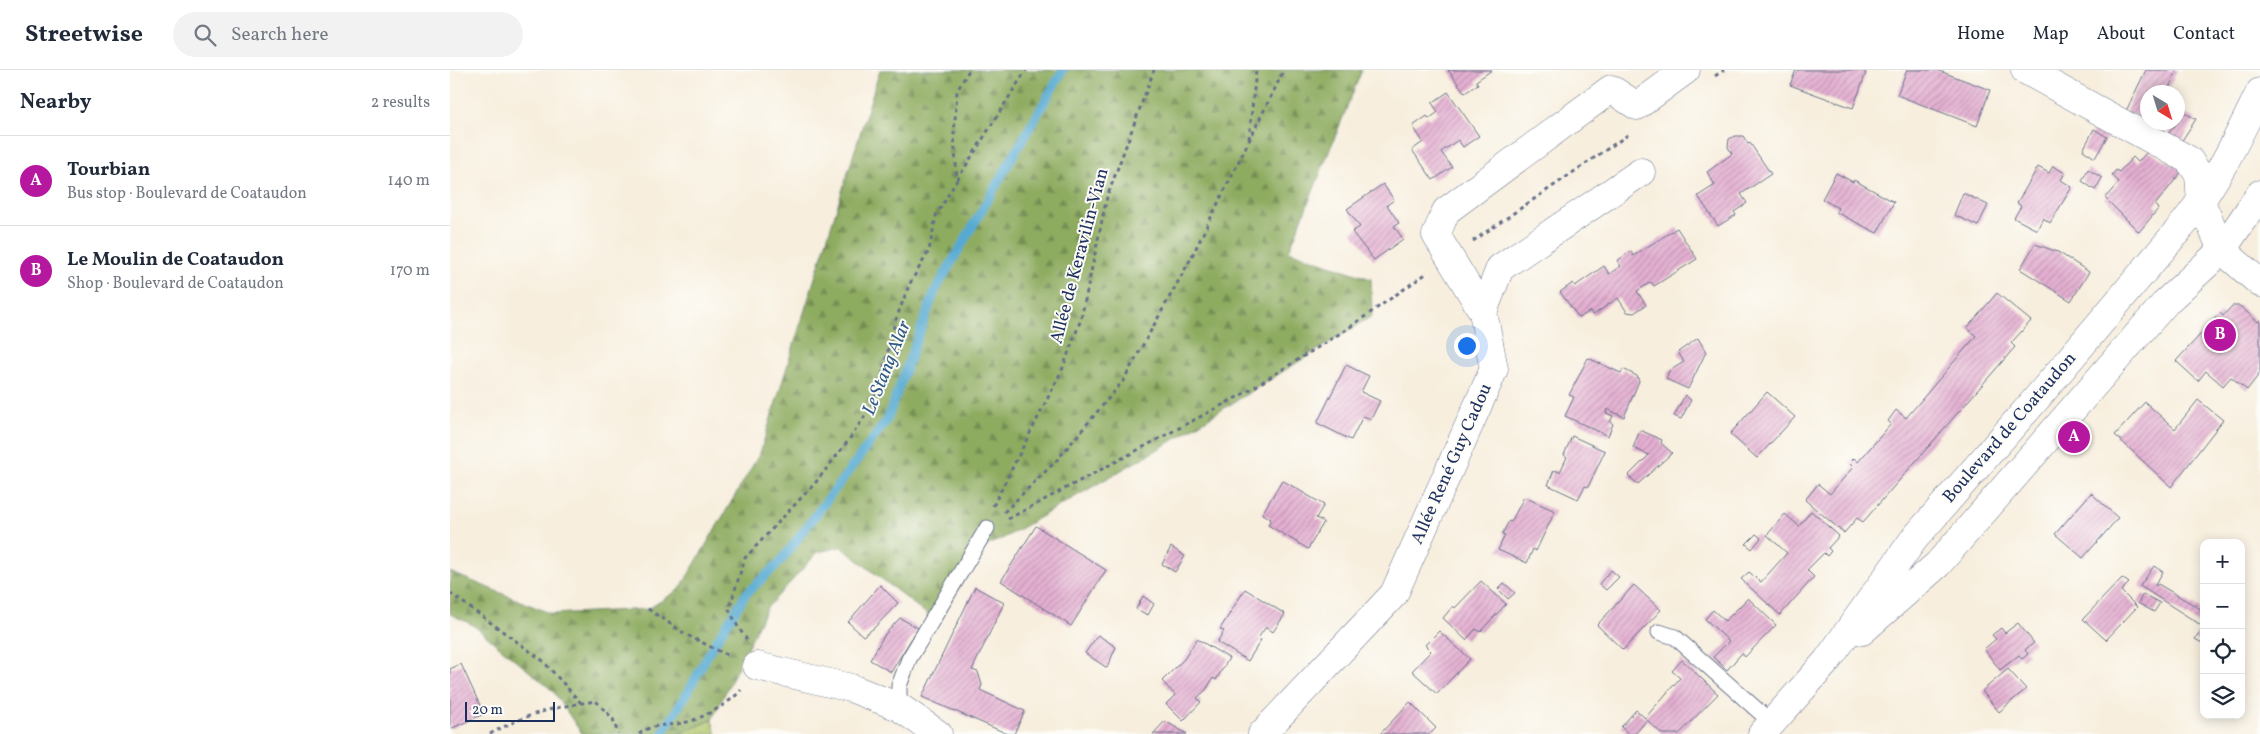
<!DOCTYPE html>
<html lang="en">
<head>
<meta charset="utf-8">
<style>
  body { margin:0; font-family:Vollkorn,serif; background:#f2f2f3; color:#1f2937 }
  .controls { position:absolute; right:15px; bottom:15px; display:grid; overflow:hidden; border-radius:10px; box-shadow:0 2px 12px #0003 }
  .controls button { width:45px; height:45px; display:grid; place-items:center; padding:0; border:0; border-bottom:1px solid #e0e1e3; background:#fff; color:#1f2937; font:25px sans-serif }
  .compass { position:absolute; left:1690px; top:15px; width:45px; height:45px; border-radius:50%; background:#fff; box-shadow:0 2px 12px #0003; rotate:142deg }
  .scale { position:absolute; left:15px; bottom:12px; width:90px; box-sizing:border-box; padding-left:5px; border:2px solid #1b2f5e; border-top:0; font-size:14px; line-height:18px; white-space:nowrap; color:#1b2f5e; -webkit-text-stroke:4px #fdfcf7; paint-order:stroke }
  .you { position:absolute; left:1016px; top:275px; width:18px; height:18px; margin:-12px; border:4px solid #fff; border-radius:50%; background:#1a73e8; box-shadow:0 0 0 8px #1a73e833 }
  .badge { display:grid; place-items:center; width:32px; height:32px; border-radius:50%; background:#b5179e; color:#fff; font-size:16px; font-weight:700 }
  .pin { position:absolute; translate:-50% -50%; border:2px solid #fff; box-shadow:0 1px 5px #0006 }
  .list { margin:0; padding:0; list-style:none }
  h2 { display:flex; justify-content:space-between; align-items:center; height:65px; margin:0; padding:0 20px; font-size:21px }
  h2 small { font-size:16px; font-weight:400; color:#747a83 }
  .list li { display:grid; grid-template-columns:32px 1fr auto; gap:15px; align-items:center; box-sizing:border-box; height:90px; padding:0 20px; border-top:1px solid #e0e1e3 }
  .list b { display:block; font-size:19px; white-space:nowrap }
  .list p { margin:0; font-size:16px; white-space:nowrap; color:#747a83 }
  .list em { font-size:16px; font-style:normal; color:#747a83 }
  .icon { flex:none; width:28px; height:28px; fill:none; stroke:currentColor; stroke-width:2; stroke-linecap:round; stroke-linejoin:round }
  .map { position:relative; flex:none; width:1810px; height:664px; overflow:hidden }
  header { display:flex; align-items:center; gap:30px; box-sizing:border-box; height:70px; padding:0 25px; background:#fff; border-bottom:1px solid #e0e1e3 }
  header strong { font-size:24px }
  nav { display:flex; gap:28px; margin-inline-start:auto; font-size:18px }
  .search { width:350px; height:45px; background:#f2f2f3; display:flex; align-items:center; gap:12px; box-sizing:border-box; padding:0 18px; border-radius:28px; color:#747a83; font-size:19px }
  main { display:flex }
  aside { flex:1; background:#fff }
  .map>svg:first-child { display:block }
</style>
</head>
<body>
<header>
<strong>Streetwise</strong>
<div class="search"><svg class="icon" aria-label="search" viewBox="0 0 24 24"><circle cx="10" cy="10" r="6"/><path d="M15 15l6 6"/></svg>Search here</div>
<nav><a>Home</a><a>Map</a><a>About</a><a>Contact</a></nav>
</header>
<main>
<aside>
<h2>Nearby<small>2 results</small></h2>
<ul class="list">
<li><span class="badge">A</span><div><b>Tourbian</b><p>Bus stop · Boulevard de Coataudon</p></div><em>140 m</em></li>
<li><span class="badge">B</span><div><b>Le Moulin de Coataudon</b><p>Shop · Boulevard de Coataudon</p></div><em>170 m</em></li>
</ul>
</aside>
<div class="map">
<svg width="1810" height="664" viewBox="0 0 1810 664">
  <defs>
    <pattern id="grass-tufts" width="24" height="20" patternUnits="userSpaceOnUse" patternTransform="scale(1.25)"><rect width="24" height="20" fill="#b3c86c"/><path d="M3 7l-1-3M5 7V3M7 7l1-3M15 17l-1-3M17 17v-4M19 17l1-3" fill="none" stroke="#99ac60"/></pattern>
    <pattern id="forest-firs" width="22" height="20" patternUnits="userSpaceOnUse" patternTransform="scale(1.25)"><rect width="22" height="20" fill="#8eac60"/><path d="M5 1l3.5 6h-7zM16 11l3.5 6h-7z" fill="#738c52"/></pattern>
    <pattern id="building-hatch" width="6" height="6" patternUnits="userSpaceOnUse" patternTransform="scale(1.25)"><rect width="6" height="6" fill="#e5b0d2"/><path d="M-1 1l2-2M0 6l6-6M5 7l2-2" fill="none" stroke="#b990ae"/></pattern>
  </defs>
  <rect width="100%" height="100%" fill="#fdfcf7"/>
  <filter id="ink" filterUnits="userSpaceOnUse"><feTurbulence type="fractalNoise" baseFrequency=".02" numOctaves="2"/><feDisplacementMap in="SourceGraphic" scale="10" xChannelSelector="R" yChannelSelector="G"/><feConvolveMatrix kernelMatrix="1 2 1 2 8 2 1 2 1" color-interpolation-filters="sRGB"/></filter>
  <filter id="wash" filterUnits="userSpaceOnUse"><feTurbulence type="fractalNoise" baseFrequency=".0096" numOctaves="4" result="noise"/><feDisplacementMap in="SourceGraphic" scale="20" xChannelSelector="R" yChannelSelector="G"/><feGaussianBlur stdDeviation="1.12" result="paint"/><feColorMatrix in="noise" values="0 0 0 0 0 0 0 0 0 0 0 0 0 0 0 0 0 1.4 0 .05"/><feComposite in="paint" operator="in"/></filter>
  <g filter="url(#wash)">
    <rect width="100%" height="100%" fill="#f7eedd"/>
    <path fill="url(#grass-tufts)" stroke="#677c65" d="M262,650L266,664H228Z"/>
    <path fill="url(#forest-firs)" stroke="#546e5f" d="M430,0H912L839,181L921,209L922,246L717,374L552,469L533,477L488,553L391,477L368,482L316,539L262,650L228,664H132L103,621L23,555L0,544V502L102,544L198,539L230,519L310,383Z"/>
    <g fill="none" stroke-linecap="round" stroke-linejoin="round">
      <path stroke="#57aad2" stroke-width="9" d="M213,664V662L238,622L261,579L296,524L331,491L437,350L485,221L613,0"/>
    </g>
    <g id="blocks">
      <g fill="url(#building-hatch)">
        <path d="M998,0H1042L1026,11L1028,14L1015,23Z"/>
        <path d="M1346,0H1410L1416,3L1403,38L1340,15Z"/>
        <path d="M1457,0H1487L1540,20L1527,56L1447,25Z"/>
        <path d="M1696,0H1727L1717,22H1698V51L1676,41Z"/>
        <path d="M998,22L1029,66L1013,77L1008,70L991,82L1002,97L983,110L962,80L973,72L963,56L977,46L979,49L988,42L982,33Z"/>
        <path d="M1733,42L1746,49L1731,72L1717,65L1728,52Z"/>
        <path d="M1644,59L1657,67L1645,88L1633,80Z"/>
        <path d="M1285,66H1293L1298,74L1300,73L1321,104L1291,124L1297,133L1284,142L1286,145L1268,156L1248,126L1265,115L1257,102L1282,84L1278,77L1279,69Z"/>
        <path d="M1698,81L1733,100L1705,135L1708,139L1689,162L1655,128L1669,112L1662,105L1666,100L1669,102L1683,87L1688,92Z"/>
        <path d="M1603,96L1615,103L1611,110L1622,117L1600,153L1593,148L1587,160L1564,148L1571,136L1567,133L1588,97L1599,103Z"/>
        <path d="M1638,99L1652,108L1645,120L1632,111Z"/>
        <path d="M1386,103L1403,112L1404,110L1444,132L1427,163L1386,142L1388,138L1372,129Z"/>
        <path d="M933,114L944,130L937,135L949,153L944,156L953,169L924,190L902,162L910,157L897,139Z"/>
        <path d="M1513,123L1538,135L1528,156L1504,145Z"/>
        <path d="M1227,158L1247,189L1204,216L1201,212L1187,221L1196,235L1184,243L1177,242L1168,228L1143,245L1140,241L1129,248L1110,222L1123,213L1125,216L1154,196L1159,204L1171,196L1167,191L1181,181L1183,186Z"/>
        <path d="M1585,174L1608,182L1639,202L1621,231L1570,199Z"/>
        <path d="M1547,223L1581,251L1561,273L1565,277L1413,452L1407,448L1394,463L1355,430L1368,414L1380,424L1403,397L1399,393L1404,388L1408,392L1441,354L1438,351L1446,340L1456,348L1526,266L1517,258Z"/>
        <path d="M1782,236H1790L1808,252L1810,250V303L1797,320L1781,307L1773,316L1756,301L1748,311L1726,291L1770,243L1773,246Z"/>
        <path d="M1248,268L1256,282L1238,319L1216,309L1219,301L1234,292L1228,282Z"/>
        <path d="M1138,288L1171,303L1173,299L1187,306L1189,311L1174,347L1157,339L1156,343L1163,346L1160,352L1163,354L1158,366L1115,346L1124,327L1119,325Z"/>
        <path d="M896,295L919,306L911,322L930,331L921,349L913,346L901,370L867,353Z"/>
        <path d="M1317,322L1345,347L1307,388L1280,364Z"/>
        <path d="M1235,325L1241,330L1231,349L1224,346Z"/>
        <path d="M1748,330L1773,350L1721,417L1665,365L1695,332L1725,359Z"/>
        <path d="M1190,360L1212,370L1211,373L1222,383L1188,414L1178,406L1199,385L1183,378Z"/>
        <path d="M1122,366L1155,381L1138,417L1135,416L1128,429L1098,415L1104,400L1110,402L1117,387L1114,385Z"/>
        <path d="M832,410L874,435L866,448L874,452L858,479L818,455L821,449L812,444Z"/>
        <path d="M1641,423L1668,448L1633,488L1605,464Z"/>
        <path d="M1074,427L1105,441L1086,481L1083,479L1077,493L1048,480L1055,465L1052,464L1059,451L1061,452Z"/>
        <path d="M1361,441L1389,466L1378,478L1381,481L1377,486L1374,483L1357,500L1364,507L1330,545L1291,509L1299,502L1311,512L1337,483L1317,465L1335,444L1349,456Z"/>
        <path d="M586,456L656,500L621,556L551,511Z"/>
        <path d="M1306,464L1311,468L1302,479L1296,474Z"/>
        <path d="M721,477L735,486L725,502L712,494Z"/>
        <path d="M1704,496L1713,502L1705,515L1706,516L1708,514L1754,541V557L1690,516Z"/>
        <path d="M1161,500L1169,507L1156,520L1149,514Z"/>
        <path d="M1672,508L1679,513L1671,521L1687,537L1656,570L1633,549Z"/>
        <path d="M1031,511L1056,534L1030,562L1026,559L1016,570L993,548L1003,536L1005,538Z"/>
        <path d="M1054,513L1065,523L1058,529L1048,519Z"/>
        <path d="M430,515L448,533L424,558L413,566L398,552Z"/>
        <path d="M1184,515L1211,540L1173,580L1147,555Z"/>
        <path d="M525,517L554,533L522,600L528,602L532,615L530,620L575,641L564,664H558L472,627Z"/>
        <path d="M795,519L835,544L823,562L816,557L808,568L811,570L798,591L767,572L774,561L770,559Z"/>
        <path d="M1693,524L1710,533L1704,542L1688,533Z"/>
        <path d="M693,526L704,534L698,545L686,539Z"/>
        <path d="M1298,528L1326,555L1295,587L1292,583L1277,600L1263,587L1279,571L1255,549L1263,540L1275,551Z"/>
        <path d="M450,548L468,558L441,602L420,590L435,564Z"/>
        <path d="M1568,553L1584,573L1575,580L1578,584L1572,589L1569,585L1550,600L1534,579L1546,569L1542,565L1551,558L1555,563Z"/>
        <path d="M1751,560L1754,562V574L1745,569Z"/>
        <path d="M989,561L1020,589L987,624L962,601L981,581L975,575Z"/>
        <path d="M648,565L666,577L657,598L635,583Z"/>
        <path d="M747,569L779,588L766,610L763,608L756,620L747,628L751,632L733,651L716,634L725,625L712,611L734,589Z"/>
        <path d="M1232,590L1268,624L1229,664H1212L1197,650L1185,664H1179L1171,657L1186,640L1195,648L1230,608L1222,601Z"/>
        <path d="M11,594L34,644L0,659V599Z"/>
        <path d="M1558,599L1576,619L1549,642L1532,621Z"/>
        <path d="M960,632L986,658L980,664H930Z"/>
        <path d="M715,651L737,664H703Z"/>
      </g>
    </g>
  </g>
  <g filter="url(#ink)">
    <use href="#blocks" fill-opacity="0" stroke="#68728a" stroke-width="1"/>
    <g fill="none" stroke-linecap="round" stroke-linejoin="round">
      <g stroke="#68728a" stroke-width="17">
        <g id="lane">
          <path d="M1209,562L1225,567L1322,653"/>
          <path d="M449,637V616L459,589L537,458"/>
        </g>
      </g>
      <g stroke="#68728a" stroke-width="29">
        <g id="street">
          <path d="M1575,0L1739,90L1749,105L1751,132"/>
          <path d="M1033,242L1050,198L1191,102"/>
          <path d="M307,596L401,618L449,637L488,664"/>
          <path d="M812,664L944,524L1044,299L1033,242L986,165L996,141L1161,19L1187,36L1236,0"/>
        </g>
      </g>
      <g stroke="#68728a" stroke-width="29">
        <g id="secondary">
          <path d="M1751,132L1772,180L1810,213"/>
          <path d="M1412,561L1488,494L1717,231L1772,180L1810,124"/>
          <path d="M1312,664L1377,591L1464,469L1587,328L1736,151C1767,112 1788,67 1810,22"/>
        </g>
      </g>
      <g stroke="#68728a" stroke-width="3" stroke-dasharray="4 4" stroke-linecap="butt">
        <path d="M1265,6L1274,0"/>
        <path d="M799,69L806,0"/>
        <path d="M507,110L576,0"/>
        <path d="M1023,171L1179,64"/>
        <path d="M543,436L612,300L631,249L657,127L704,0"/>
        <path d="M554,442L607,390L673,311L739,192L834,0"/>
        <path d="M558,449L793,324L897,259L977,203"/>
        <path d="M0,523L92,590L131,633"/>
        <path d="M198,539L237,565L281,587"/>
        <path d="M297,570L288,557L279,539L295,488L366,412L398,371L419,340L432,305L445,252L459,215L479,181L486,146L507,110L504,65L507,21L519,0"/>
        <path d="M40,664C78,643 104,637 146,631L163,649L168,664"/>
        <path d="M189,664C205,652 219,657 237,652C251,649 282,632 291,620"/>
      </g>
      <use href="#lane" stroke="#fff" stroke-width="15"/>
      <use href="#street" stroke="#fff" stroke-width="28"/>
      <use href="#secondary" stroke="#fff" stroke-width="28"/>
    </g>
  </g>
  <g text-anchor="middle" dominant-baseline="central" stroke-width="4" stroke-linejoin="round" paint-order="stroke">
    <g font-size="18" fill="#1b2f5e" stroke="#fdfcf7">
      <text transform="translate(630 186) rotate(-75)">Allée de Keravilin-Vian</text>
      <text transform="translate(1560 358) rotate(-49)">Boulevard de Coataudon</text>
      <text transform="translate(1002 394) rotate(-66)">Allée René Guy Cadou</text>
    </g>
    <g font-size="19" font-style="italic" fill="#305a87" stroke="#fdfcf7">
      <text transform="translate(437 298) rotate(-68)">Le Stang Alar</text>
    </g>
  </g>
</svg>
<div class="controls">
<button>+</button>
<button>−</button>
<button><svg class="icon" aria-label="locate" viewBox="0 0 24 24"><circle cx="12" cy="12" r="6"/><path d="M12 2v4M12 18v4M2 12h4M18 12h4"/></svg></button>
<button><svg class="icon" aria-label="layers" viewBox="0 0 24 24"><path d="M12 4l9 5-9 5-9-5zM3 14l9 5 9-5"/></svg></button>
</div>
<svg class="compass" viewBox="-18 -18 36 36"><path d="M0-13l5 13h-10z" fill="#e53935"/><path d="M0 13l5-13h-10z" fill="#747a83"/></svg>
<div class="scale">20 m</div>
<div class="you"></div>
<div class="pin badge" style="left:1624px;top:367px">A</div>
<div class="pin badge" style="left:1770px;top:265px">B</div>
</div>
</main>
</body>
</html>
